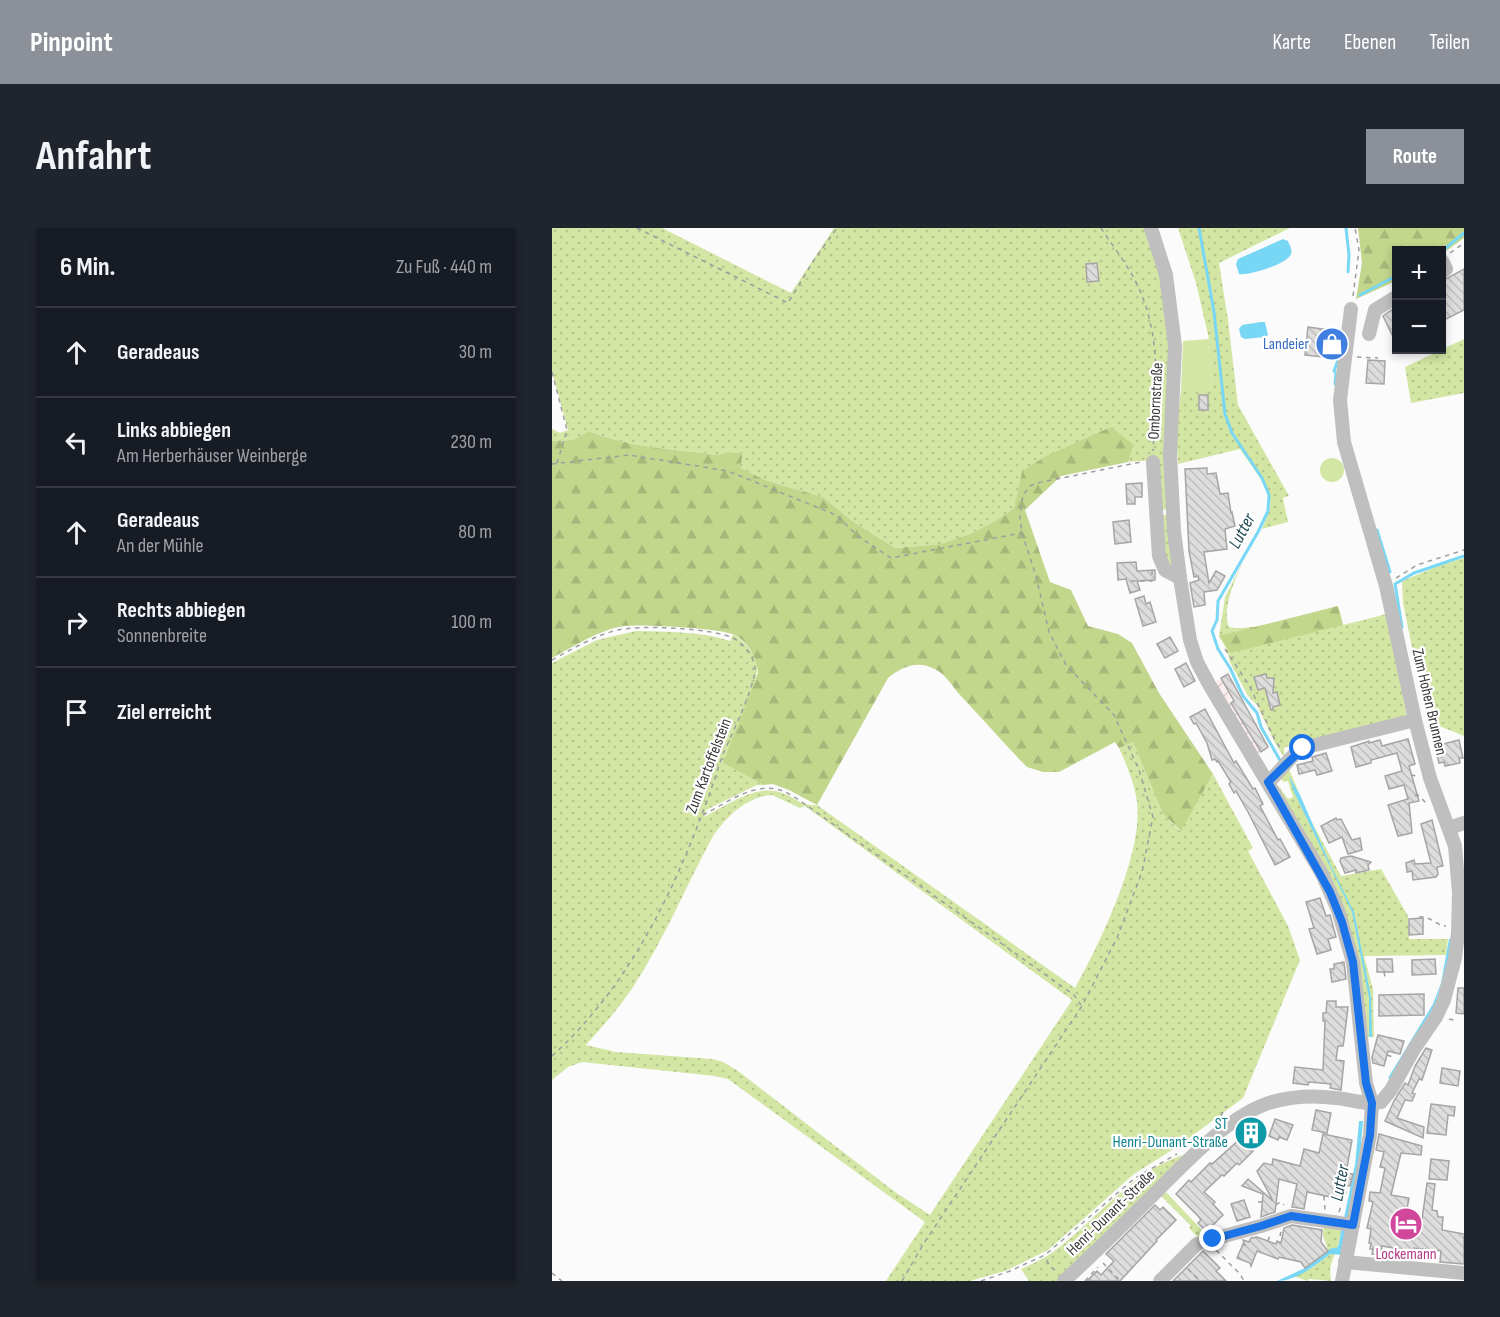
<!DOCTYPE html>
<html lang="de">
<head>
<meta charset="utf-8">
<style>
  body { margin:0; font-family:"Sofia Sans Condensed",sans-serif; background:#20242c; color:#f1f3f6 }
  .controls { position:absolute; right:18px; top:18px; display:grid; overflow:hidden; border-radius:0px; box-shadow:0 3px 9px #0003 }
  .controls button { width:54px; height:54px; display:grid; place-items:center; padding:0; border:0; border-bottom:2px solid #363941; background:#171b24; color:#f1f3f6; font:30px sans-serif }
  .stop { position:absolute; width:18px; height:18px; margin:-14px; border:4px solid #1a73e8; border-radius:50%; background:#fff }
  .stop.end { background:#1a73e8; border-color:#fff; box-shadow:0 2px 6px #0008 }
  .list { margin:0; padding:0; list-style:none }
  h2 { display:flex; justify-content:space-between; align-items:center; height:78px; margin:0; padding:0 24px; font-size:26px }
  h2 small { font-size:20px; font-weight:400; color:#9ea1a6 }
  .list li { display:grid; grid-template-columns:39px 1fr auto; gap:18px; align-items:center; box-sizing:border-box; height:90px; padding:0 24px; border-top:2px solid #363941 }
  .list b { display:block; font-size:22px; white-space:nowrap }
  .list p { margin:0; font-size:20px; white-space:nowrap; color:#9ea1a6 }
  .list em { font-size:20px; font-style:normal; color:#9ea1a6 }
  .icon { flex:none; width:33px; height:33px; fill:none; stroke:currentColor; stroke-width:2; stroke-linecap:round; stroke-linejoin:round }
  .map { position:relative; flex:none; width:912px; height:1053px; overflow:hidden; border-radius:0px }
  header { display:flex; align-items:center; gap:36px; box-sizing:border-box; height:84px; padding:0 30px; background:#8c9099; color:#fff }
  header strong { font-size:28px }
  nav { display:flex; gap:33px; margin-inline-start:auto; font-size:21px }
  .intro { display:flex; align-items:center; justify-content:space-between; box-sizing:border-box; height:144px; padding:0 36px }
  h1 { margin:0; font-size:42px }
  .button { padding:15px 27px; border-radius:0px; background:#8c9099; color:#fff; font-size:21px; font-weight:700 }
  main { display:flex; gap:36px; padding:0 36px }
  aside { flex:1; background:#171b24; border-radius:0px; box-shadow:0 3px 9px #0003 }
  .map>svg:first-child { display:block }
</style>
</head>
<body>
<header>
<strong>Pinpoint</strong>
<nav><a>Karte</a><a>Ebenen</a><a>Teilen</a></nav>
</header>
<div class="intro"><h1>Anfahrt</h1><a class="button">Route</a></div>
<main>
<aside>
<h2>6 Min.<small>Zu Fuß · 440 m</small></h2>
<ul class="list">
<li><svg class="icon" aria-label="ahead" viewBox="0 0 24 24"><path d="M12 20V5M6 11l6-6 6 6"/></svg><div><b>Geradeaus</b></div><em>30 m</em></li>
<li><svg class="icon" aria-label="left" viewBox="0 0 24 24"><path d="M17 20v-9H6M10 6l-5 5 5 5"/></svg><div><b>Links abbiegen</b><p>Am Herberhäuser Weinberge</p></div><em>230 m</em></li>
<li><svg class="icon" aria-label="ahead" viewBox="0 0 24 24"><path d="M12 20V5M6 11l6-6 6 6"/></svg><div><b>Geradeaus</b><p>An der Mühle</p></div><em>80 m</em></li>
<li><svg class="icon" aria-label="right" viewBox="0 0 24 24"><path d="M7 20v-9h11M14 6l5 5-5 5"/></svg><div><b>Rechts abbiegen</b><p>Sonnenbreite</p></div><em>100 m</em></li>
<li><svg class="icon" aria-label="arrive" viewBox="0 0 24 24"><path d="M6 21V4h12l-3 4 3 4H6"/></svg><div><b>Ziel erreicht</b></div></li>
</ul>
</aside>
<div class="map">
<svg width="912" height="1053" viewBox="0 0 912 1053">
  <defs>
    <pattern id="industrial-furrows" width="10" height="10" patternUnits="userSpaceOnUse" patternTransform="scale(1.5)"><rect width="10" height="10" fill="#fdedee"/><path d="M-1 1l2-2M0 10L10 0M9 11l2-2" fill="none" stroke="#dacccd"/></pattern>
    <pattern id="grass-dots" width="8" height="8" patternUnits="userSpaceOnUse" patternTransform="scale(1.5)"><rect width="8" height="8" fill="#d3e6a3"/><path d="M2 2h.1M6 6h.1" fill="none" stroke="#b6c68d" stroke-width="1.8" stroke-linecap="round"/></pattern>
    <pattern id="forest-firs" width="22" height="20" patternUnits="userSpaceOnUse" patternTransform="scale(1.5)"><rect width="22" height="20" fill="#c2d68c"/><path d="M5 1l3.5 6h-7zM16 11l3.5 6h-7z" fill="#a7b87a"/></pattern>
    <pattern id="building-back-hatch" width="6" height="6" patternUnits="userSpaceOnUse" patternTransform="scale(1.5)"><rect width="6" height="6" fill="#dedddc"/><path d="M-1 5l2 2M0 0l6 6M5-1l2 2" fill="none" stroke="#bfbebe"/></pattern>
  </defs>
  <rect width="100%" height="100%" fill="#fbfbfc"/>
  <path fill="url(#industrial-furrows)" d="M676,446L687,465L677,472L680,475L689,469L696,482L687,487L691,494L700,489L706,497L697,502L700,510L709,505L717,519L705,526L663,454Z"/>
  <g fill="url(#grass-dots)" fill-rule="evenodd">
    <path d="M0,0H110L239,65L282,0H594L608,42L618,120L614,281L610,282L611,287H615L620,342L615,340L599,232L576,234L582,217L471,244L462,280L447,291L420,305L389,316L343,320L303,295L271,269L213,252L187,240L191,225L175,224L166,227C123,221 78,220 37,203L21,212L0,213V201L8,205L16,202L0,144Z"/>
    <path d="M626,0H738L667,35L676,92L686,177L737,268L731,270L736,294L710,301C713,292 719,282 718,272C715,256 697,235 688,221L626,236L624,204L629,163L660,160L657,111L644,55Z"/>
    <path d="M912,111V165L859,175L853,139Z"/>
    <path d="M693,330C685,347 669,380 677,399C696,405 764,384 786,378L791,397L835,386L855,489L739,517L732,520L733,531L722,513L705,477L696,468L678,434L674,420L667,408L673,369Z"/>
    <path d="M912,330V508L875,493L851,375L850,353L889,337Z"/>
    <path d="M84,403C116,404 148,403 178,413L181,406C191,413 202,422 205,434C209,454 180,514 171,535L211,557H205L154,582L152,589C174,578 204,555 230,565C245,570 248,578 265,577L523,760C548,715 595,619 584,568C581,551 574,536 567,520L581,514L611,586L628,603L661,546L701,620L696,623L736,698L748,732L691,870L628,917L582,946L496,1022L453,1043L418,1053H334L373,994L176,851L163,848L30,834L16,839L0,852V435L45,412ZM220,567L248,580L253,578L520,772L378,987L343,964L186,843L171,834L160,831L64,824L34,817C51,798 67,780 81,759C112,712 134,658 161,608C175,588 194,569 220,567Z"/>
    <path d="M737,541L757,589L789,648L829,641L856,688L857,711H896L894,727L812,728L821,761L822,809H815L810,758L761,620L746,592L727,563L725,556L736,571L741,569L736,553L732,554L728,550Z"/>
    <path d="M634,926L506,1053H477L469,1041C480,1036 491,1031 501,1024C545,992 580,942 634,926Z"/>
    <path d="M614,964L651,1003L659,1008L649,1012L637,1000L639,998L609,968Z"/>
    <path d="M772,995L790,998L786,1019L776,1023L771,1007Z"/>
    <path d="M783,1025L778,1040L779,1053L757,1051L756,1053L741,1048L760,1040L778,1026Z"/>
  </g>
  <g fill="url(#forest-firs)">
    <path d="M806,0H912V10L890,26V22H844V53L804,71L810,35Z"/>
    <path d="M559,199L582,217L576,234L509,248L473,282L498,354L519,362L536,398L566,406L580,415L607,465L661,546L629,603L611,586L581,514L567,520L563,514L507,544H491L475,539C452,516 431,491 408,467C399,457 393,444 378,439C363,433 348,440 336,450L265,577L237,562L221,556L211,557L171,535L206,445C205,429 197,415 183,407C169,400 89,396 72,398C46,402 23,418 0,430V213L21,212L37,203C78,220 123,221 166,227L175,224L191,225L188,240L213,252L271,269L303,295L343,320L389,316L420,305L447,291L462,280L470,244L492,229Z"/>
    <path d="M786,378L791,397L679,425L667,408Z"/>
  </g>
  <g fill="#d3e6a3">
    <path d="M657,111L660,161L629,163L631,113Z"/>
    <circle cx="780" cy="242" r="12"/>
  </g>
  <g fill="#78d7f5">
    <path d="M731,11L736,13C737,16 741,22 739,26C736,36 696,48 687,46L684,36L686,31Z"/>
    <path d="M709,94H713L716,107L713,109L693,111L689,109L687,101L690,97Z"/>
    <path d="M737,548L748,567L778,636L802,684L819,769L820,809H817V770L800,684L742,564Z"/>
    <path d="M897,711H899L896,733L883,777L838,851L836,850L881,776L889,755Z"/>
    <path d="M807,893H811L807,941L790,1027L778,1026C763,1038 744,1053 725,1053L753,1040L778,1021L786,1019L803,937Z"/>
  </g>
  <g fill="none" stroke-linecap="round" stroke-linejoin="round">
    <g stroke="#78d7f5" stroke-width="3">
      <path d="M647,0L662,84L673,186L680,205L710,250L717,267L716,283L706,304L666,373L665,392L660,403L666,421L678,440L691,468L705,485L709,499L729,534"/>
      <path d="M794,0L797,27L796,44"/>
      <path d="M890,23L912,5"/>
      <path d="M808,67L844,48"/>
      <path d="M783,156L784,145L782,143L785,135L789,112"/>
      <path d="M825,302L838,344"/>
      <path d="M850,399L843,356L862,345L912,328"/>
    </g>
  </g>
  <g fill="url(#building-back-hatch)" stroke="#a6a4a4" stroke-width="1.5">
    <path d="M545,35L547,53L535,54L534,36Z"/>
    <path d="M912,41V82L890,93V53Z"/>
    <path d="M844,79V115L831,88Z"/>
    <path d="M756,99L784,103L781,130L753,127Z"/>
    <path d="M816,132L833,133L832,156L814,155Z"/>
    <rect x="647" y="167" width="9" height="15"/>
    <path d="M655,240V246L664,245L668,266L676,265L679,285L680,284L683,298L673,301L675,321L652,324L657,355L664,343L673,348L665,362L652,364L653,377L642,379L638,355L647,352L646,348L642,349L637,323L633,241Z"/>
    <path d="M590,255V269H583V276H575L574,256Z"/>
    <path d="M577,292L579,314L563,316L561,294Z"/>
    <path d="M584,334L585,343L603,342V352L585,353L588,362L578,365L574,351L566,352L565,335Z"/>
    <path d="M592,368L594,376L598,374L604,394L591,398L583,371Z"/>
    <path d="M618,409L626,423L613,430L605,416Z"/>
    <path d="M634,435L643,453L632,459L623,441Z"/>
    <path d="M676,446L716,519L709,524L679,475L682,473L669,450Z"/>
    <path d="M714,446L715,450H722L721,465L725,464L728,477L721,479V482H719L713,460L706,462L702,449Z"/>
    <path d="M653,481L682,535L684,533L701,561L703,560L711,576L708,578L726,612L728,611L738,629L723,637L696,584L684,563L682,565L677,556L679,554L666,533L665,534L663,531L660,532L655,515L644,495L642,496L638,489Z"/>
    <path d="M856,511L863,536L857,538L867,573L857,575L860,605L846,608L836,577L856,571L852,557L837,561L833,548L850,543L845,525L819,532V535L804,539L799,519L817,513V515L828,512L830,518Z"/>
    <path d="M907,512L911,530H907L908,535L893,538L892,534L887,535L883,518Z"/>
    <path d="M774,525L780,543L765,547L763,542L747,546L745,537L761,533L760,529Z"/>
    <path d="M784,590L785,592L789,591L800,612L808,610L810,622L796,626L790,609L777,615L769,598Z"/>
    <path d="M880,592L891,638L885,639L886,646L884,649L861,652L860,643L855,644L854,635L862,632L863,636L879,635L869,596Z"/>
    <path d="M799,628L819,634L816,637L817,642L804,645V642L793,645L788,633L789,630Z"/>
    <path d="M768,670L774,688L778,687L784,709L776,711L779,722L765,726L757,701L762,700L754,674Z"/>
    <path d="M871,690V706L857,707V691Z"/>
    <path d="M825,731H840L841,744H825Z"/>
    <path d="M883,731L884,746L860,747V732Z"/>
    <path d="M792,734L794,751L780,754L778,741H782V736Z"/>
    <path d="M906,760H912V786L904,785Z"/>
    <path d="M872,766V787L827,788V767Z"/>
    <path d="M775,773H784V779H796L792,812L791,818H786L784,832L792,833L789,862L778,860L779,856L757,854L756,857L741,855L743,839L771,842L773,793H771V785H774Z"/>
    <path d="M826,807L852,813L848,826L836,823L832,838L821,835L820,829Z"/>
    <path d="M874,820L880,822L870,852L867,851L860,865L863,866L860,873L853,872L845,890L872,899L871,910L833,893L842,873L853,855L856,857L863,838Z"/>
    <path d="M890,840L908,843L906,858L888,855Z"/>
    <path d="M879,876L903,879L902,888L896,887L894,907L875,905Z"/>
    <path d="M764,882L779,885L775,905L760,902Z"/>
    <path d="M723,891L741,897L735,912L727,909L726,912L717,908Z"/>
    <path d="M700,895L706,904L692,913L684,905L690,899L691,901Z"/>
    <path d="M771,906L800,912L794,945L801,946L798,958L791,957L788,971L755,964L752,981L740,979L745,956L727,951L723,984L709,989L711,966L690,958L696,951L721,973L705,943L712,935L720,937L721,931L748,938L752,921L767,925Z"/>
    <path d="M827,906L870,918L869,927L849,925L839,967L857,970L852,997L869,999L875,955L883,956L880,982L885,983L886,989H891L890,1002L912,1006V1036L888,1034L889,1023L862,1020L861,1031L847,1030V1021L830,1018L829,1027L820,1026L821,1021H818L819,1015H817L819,1001L815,1000L821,974L817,973L818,964L828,965L833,940L828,939L832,924L824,922Z"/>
    <path d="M688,911L701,923L687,937L685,935L672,948L670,947L652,964L663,974L661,976L671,987L657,1001L655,998L652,1001L646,995L649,992L647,989L624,966L637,952L639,954L658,935L660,936Z"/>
    <path d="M879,931L897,933L895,952L877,951Z"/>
    <path d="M692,972L698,989L685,993L679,976Z"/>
    <path d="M603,977L608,982L611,979L624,992L604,1012L605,1013L568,1053H535L545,1043L549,1047L562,1033L554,1026Z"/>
    <path d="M740,997L770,1002L769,1014L776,1023L753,1040L749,1034L727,1029L726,1031L705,1023L699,1038L698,1035L685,1030L691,1016L693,1018L691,1012L697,1014L699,1010L705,1009L724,1016L725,1013L729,1015L732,1000Z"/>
    <path d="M651,1023L668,1040L664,1043L674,1053H621Z"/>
  </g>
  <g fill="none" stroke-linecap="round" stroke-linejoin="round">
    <g stroke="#9e9e9f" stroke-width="1.5" stroke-dasharray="4.5 4.5" stroke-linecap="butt">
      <path d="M85,0L236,75L262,32L285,0"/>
      <path d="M549,0C562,20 579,41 588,63C610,113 604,170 601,223"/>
      <path d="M898,25L912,15"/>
      <path d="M801,68L807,22L803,0"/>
      <path d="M805,129L826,130"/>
      <path d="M0,144L15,202L5,235"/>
      <path d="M0,236L77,227L176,243L284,287L306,308L339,330L469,305"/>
      <path d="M844,350L865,337L912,322"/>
      <path d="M579,353H600V342"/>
      <path d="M673,421L697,457L723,512L729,521"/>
      <path d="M0,432C20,421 40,409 62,403C83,396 165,400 183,411C193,418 202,428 203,441C203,458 179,508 171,526C164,546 158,566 150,586C117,675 71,764 0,828"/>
      <path d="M859,547L866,548"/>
      <path d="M863,568L866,567L874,575"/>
      <path d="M151,587C174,575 202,554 228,562C238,565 248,573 257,579L522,767L529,777"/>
      <path d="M867,689C879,688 883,697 894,698"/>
      <path d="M832,744L833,749H837"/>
      <path d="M897,791L906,793"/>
      <path d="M835,827L841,829"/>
      <path d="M669,888L674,878"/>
      <path d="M772,968L773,982"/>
      <path d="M706,974H711L712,972"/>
      <path d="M724,977L728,974L732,977"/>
      <path d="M787,984L794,964L790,963"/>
      <path d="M729,1004L728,1007L730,1008"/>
      <path d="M716,1013L718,1007"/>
      <path d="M664,1022L688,1046L692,1053"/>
      <path d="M495,1032L497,1038L505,1043"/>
      <path d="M551,1035L568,1053"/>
      <path d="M636,1041L648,1053"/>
      <path d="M0,1045L10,1053"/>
      <path d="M350,1053L372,1015L530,778L565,710L590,644L601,589L587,542L562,487L514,437L497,404L484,348L470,305L468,288L471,267L478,258L485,255L589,234"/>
      <path d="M429,1053L458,1043L493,1027L583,950L625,926"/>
      <path d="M533,1053L546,1039"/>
    </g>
    <g stroke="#c0bfbf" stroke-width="14">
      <path d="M599,0L614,47L623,118L618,227L622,303L628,350L638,412L645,434L658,458L770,646L786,682L801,734L814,855L820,875L818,907L790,1053"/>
      <path d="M890,33L894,41L890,44"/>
      <path d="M817,106L823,82L844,69"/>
      <path d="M601,234L607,328L613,342L628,350"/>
      <path d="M716,554C729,544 737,528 751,520L863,492"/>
      <path d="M897,600L912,595"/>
      <path d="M661,1011L709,998L739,988L801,997"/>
      <path d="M793,1034L912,1045"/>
      <path d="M512,1053C543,1025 572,996 601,967C632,936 678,886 720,874C741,868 762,867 784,870C798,871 815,878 829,874L839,862L862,821L884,789L892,772L903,730L906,705L907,665L903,618L878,550L863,492L834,358L792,214L788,172L799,81"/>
      <path d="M608,1053L645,1016"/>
    </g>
  </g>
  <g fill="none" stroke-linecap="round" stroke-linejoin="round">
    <path stroke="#1a73e8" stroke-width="8" d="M661,1011L709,998L739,988L801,997L818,907L820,875L814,855L801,734L790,694L778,664L716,554L751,520"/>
  </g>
  <defs>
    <g id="shop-disc" transform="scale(1.725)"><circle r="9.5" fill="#3f7fe0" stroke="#fff"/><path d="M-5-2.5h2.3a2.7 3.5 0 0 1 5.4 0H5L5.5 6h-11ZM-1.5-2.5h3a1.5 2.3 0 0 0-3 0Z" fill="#fff"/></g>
    <g id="building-disc" transform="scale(1.725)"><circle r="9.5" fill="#0f9aa8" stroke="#fff"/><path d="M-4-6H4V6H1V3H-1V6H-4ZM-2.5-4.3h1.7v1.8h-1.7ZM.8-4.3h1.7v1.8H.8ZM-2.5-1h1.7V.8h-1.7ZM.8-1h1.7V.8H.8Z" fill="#fff"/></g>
    <g id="hotel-disc" transform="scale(1.725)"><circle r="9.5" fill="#d1479c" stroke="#fff"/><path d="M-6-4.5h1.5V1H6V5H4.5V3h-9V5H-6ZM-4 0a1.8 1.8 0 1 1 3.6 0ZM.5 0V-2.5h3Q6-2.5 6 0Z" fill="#fff"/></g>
  </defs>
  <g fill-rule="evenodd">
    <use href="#shop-disc" x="780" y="116"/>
    <use href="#building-disc" x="699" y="905"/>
    <use href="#hotel-disc" x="854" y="996"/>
  </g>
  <g text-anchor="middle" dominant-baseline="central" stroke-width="4.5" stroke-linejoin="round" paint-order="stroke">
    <g font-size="16" fill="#366cbe" stroke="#fff" text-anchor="end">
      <text x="757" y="116">Landeier</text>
    </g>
    <g font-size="16" fill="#393939" stroke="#fff">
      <text transform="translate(604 173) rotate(-87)">Ombornstraße</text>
      <text transform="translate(877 474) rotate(77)">Zum Hohen Brunnen</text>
      <text transform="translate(157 538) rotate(-69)">Zum Kartoffelstein</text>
      <text transform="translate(559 985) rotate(-44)">Henri-Dunant-Straße</text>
    </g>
    <g font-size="16" fill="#0d838f" stroke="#fff" text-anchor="end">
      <text x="676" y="896">ST<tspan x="676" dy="18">Henri-Dunant-Straße</tspan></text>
    </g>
    <g font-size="16" fill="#b23c85" stroke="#fff">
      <text x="854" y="1026">Lockemann</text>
    </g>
    <g font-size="18" font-style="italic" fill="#1f4a56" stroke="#fff">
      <text transform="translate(690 303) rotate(-62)">Lutter</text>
      <text transform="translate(788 955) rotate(-79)">Lutter</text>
    </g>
  </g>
</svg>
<div class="controls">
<button>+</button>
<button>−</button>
</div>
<div class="stop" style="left:751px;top:520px"></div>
<div class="stop end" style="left:661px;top:1011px"></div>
</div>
</main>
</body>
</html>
